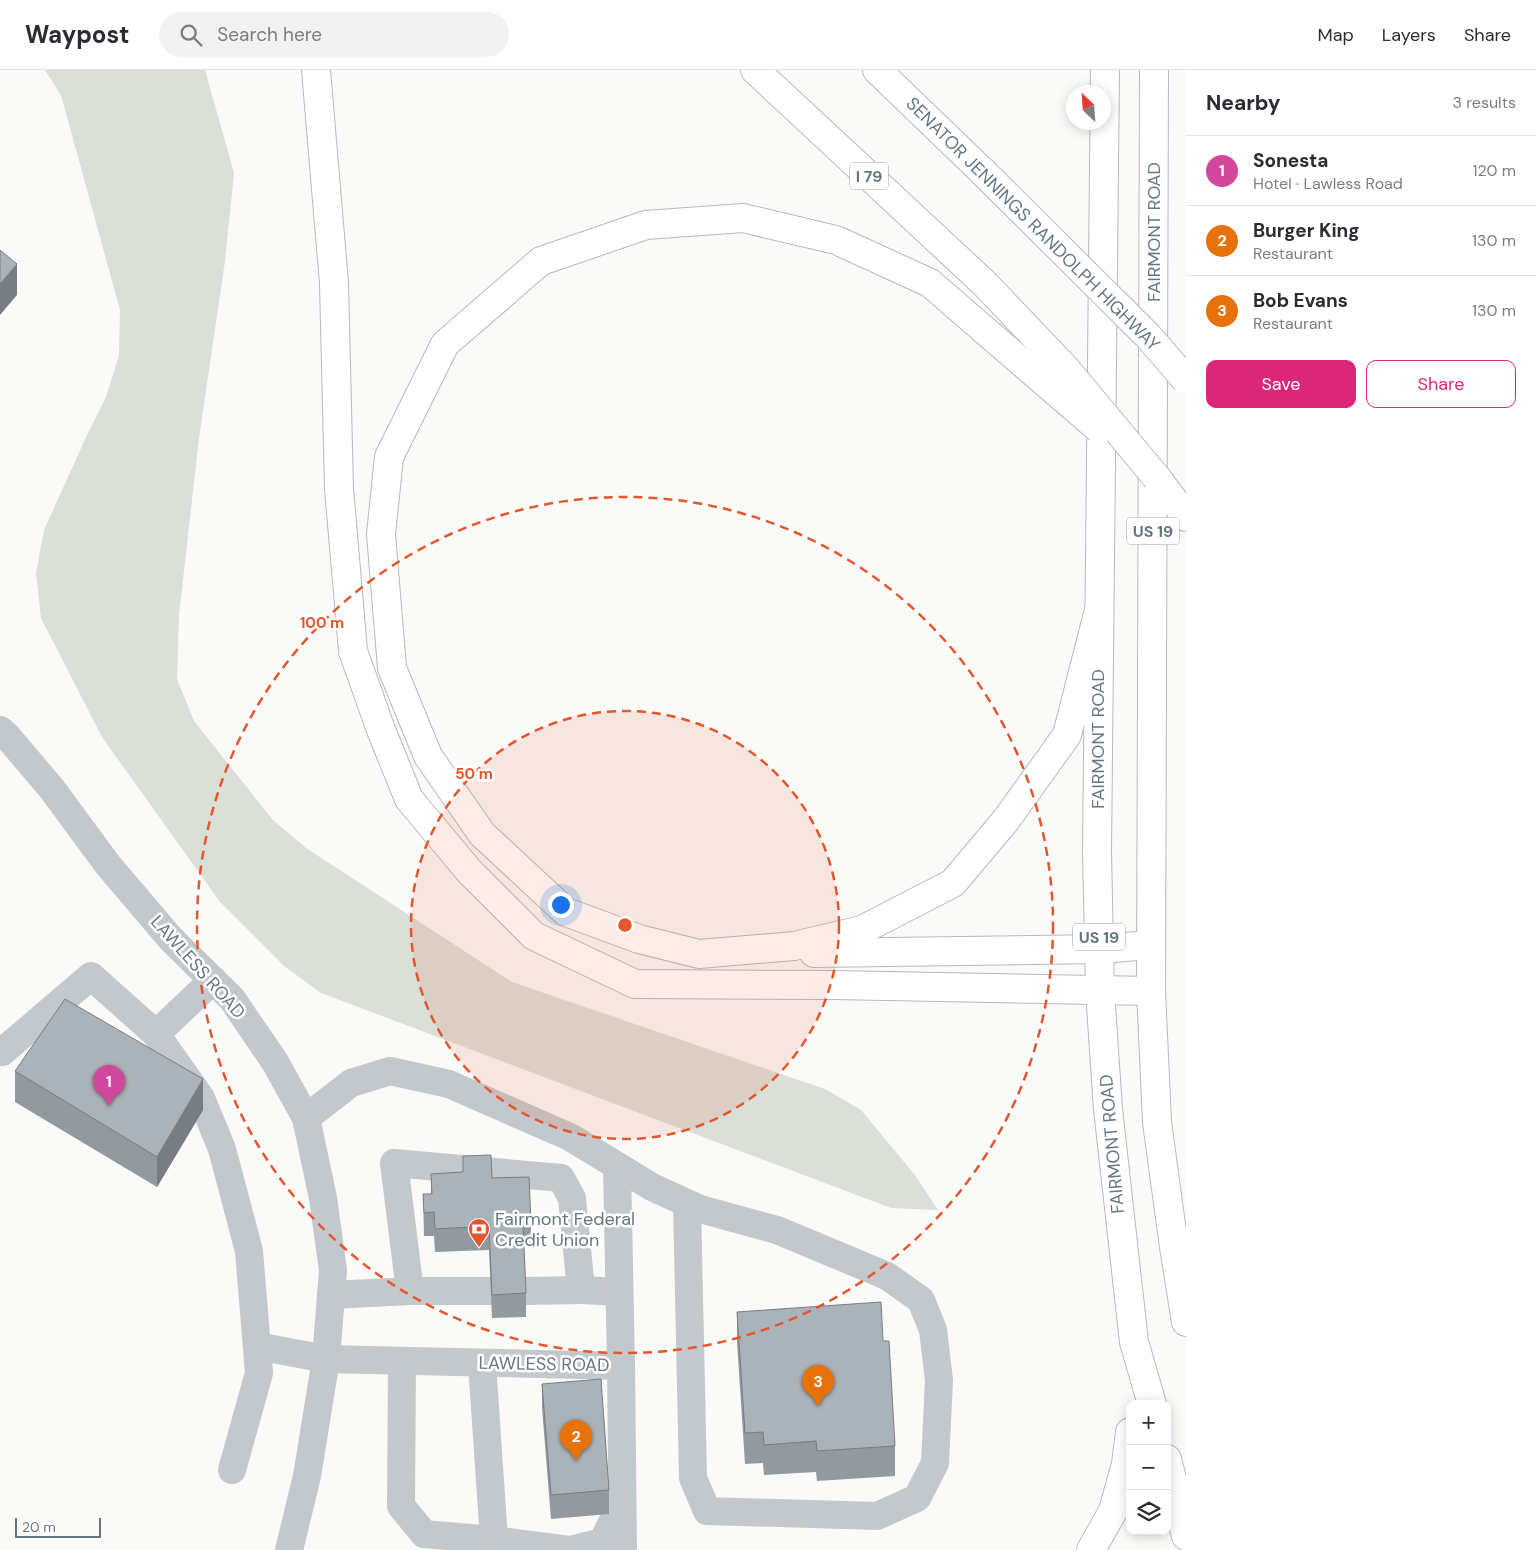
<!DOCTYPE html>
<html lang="en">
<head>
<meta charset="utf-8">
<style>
  body { margin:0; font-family:"DM Sans",sans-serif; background:#f2f2f3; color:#2b2b33 }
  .controls { position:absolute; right:15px; bottom:15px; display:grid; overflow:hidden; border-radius:10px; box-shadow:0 2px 12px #0003 }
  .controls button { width:45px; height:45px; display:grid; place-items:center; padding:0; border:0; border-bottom:1px solid #e1e1e2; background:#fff; color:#2b2b33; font:25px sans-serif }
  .compass { position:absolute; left:1066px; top:15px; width:45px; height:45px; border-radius:50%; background:#fff; box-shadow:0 2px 12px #0003; rotate:335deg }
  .scale { position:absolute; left:15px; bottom:12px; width:86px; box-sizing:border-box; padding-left:5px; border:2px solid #657683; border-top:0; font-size:14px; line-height:18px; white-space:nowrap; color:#657683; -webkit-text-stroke:4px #fff; paint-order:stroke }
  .you { position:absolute; left:560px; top:834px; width:18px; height:18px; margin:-12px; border:4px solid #fff; border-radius:50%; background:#1a73e8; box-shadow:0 0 0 8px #1a73e833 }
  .badge { display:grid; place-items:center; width:32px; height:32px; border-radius:50%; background:#db2777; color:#fff; font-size:16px; font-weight:700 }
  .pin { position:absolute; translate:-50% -41px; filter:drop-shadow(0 1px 2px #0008) }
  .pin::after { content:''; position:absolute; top:26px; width:18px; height:15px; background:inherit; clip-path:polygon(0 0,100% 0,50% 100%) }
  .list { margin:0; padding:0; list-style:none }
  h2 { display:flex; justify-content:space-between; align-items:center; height:65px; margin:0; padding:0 20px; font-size:21px }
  h2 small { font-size:16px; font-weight:400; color:#7c7c81 }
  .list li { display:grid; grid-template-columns:32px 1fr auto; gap:15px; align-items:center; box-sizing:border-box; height:70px; padding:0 20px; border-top:1px solid #e1e1e2 }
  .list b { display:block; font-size:19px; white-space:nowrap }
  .list p { margin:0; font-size:16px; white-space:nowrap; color:#7c7c81 }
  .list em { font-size:16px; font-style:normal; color:#7c7c81 }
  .actions { display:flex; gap:10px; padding:15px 20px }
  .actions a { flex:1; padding:11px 0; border:1px solid #db2777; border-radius:10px; text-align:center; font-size:18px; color:#db2777 }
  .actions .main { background:#db2777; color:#fff }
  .icon { flex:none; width:28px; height:28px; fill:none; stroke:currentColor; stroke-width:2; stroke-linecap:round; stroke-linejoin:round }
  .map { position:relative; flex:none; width:1186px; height:1480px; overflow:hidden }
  header { display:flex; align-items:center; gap:30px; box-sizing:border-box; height:70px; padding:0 25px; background:#fff; border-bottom:1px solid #e1e1e2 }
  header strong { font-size:24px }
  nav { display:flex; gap:28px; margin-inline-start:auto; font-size:18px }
  .search { width:350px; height:45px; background:#f2f2f3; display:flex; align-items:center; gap:12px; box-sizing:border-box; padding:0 18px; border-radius:28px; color:#7c7c81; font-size:19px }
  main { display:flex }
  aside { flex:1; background:#fff }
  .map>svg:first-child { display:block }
</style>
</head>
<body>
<header>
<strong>Waypost</strong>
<div class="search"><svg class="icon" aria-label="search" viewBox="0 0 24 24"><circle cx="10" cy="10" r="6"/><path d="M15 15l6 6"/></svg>Search here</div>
<nav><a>Map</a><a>Layers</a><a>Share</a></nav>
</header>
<main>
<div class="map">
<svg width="1186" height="1480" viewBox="0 0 1186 1480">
  <rect width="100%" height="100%" fill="#fafaf8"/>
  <path fill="#dadfd7" d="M45,0H205L234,103L225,191L199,368L179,545L177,609L194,651L273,750L306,778L512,912L825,1019L861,1040L915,1105L938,1140L891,1138L321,923L284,896L220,832L102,667L41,548L36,503L44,460L87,365L106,327L119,285L120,240L61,25Z"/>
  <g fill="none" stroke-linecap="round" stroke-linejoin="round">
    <g stroke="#b5babe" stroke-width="30">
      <g id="major">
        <path d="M1105,0L1097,782L1100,921L1108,1039L1134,1272L1152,1334"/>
        <path d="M1154,0L1151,921L1157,1052L1174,1177L1186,1252"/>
        <path d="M1167,1389L1186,1466"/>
        <path d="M1091,1480L1113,1441L1126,1394L1130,1362"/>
      </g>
    </g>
    <g stroke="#b4b9bd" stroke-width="30">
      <g id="highway">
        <path d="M316,0L334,213L339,419L353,581L381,660L409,729L469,801L534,866L635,914L833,915L1151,921"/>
        <path d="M755,0L984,213"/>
        <path d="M877,0L982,101"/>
        <path d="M975,252L930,213L836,170L743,148L646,155L541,191L445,274L389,387L381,464L392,598L428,686L482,764L566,842L639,869L699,884L794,876L862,860L953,813L1006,750L1067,665L1099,540"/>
        <path d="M1157,408L1186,447"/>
        <path d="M814,883L1100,879L1150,875"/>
      </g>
    </g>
    <g stroke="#c3c8cc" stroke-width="28">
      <path d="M0,660L7,666L52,719L108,795L171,869L232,929L275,992L306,1048L323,1128L333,1200L326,1289L307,1406L289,1480"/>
      <path d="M156,964L201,1028L222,1079L249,1181L259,1303L232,1400"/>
      <path d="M2,982L91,906L156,964L213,910"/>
      <path d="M306,1048L351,1013L390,1001L449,1014L570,1067L652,1117L700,1139L777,1160L887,1206L921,1230L933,1260L939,1310L935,1393L917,1428L877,1446L707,1441L693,1408L687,1133"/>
      <path d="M410,1221H491"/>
      <path d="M525,1221L581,1220"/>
      <path d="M331,1225L410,1221L394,1093L561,1108L572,1128L581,1220L619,1222"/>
      <path d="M257,1276L326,1289L621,1296L617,1096"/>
      <path d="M402,1291L401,1436L424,1464L494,1470L482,1293"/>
      <path d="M621,1296L623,1480"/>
      <path d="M494,1470L569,1480"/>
      <path d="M570,1480L602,1472L615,1447L614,1432"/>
    </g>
    <use href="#major" stroke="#fff" stroke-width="28"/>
    <use href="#highway" stroke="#fff" stroke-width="28"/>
    <g stroke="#b4b9bd" stroke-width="30" stroke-linecap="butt">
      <g id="highway-bridge">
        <path d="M982,101L1148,266L1186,310"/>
        <path d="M984,213L1066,299L1157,408"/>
        <path d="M975,252L1099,359"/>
      </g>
    </g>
    <use href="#highway-bridge" stroke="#fff" stroke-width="28"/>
  </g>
  <g fill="#929a9f">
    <path d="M15,1001L203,1040L157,1117L15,1032Z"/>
    <path d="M463,1086L492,1108L531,1153V1177H524L526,1223V1247L492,1248L489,1180L435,1182L434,1166H424L423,1124H431V1104L463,1102Z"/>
    <path d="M737,1242L883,1271L895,1376V1406L817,1411L816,1402L764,1405L763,1393L745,1394L737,1272Z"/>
    <path d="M542,1314L609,1420V1444L551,1449L542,1338Z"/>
  </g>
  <g fill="#777d82">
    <path d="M17,194V225L0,245V214Z"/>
    <path d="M203,1009V1040L157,1117V1087Z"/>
  </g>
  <g fill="#aab3b9" stroke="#777d82">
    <path d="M0,180L17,194L0,214Z"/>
    <path d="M65,929L203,1009L157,1087L15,1001Z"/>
    <path d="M491,1085L492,1108L529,1107L531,1153H523L526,1223L492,1225L489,1156L435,1159L434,1142L424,1143L423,1124H432L431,1104L463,1102V1086Z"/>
    <path d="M881,1232L883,1271H889L895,1376L817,1381L816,1371L764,1375L763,1362L745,1363L737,1242Z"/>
    <path d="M601,1309L609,1420L551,1425L542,1314Z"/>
  </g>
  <circle cx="625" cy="855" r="214" fill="#e4572e" fill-opacity=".12"/>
  <g fill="none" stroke="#e4572e" stroke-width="2.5" stroke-dasharray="9 6">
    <circle cx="625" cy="855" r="214"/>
    <circle cx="625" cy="855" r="428"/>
  </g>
  <defs>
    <g id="bank-pin" transform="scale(1.125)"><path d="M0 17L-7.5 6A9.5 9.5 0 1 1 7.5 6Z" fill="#e4572e" stroke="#fff"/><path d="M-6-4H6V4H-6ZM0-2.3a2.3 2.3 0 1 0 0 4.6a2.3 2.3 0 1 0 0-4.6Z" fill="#fff"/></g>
  </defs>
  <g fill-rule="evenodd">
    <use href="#bank-pin" x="479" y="1159"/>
  </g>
  <g text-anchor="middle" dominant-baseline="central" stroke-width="5" stroke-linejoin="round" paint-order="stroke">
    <g fill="#fff" stroke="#939fa8" stroke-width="1">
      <rect x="850" y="92.5" width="38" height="27" rx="4"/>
      <rect x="1127" y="447.5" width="52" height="27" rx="4"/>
      <rect x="1073" y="853.5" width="52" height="27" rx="4"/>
    </g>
    <g font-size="16" font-weight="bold" fill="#657683">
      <text x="869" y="106">I 79</text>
      <text x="1153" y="461">US 19</text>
      <text x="1099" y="867">US 19</text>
    </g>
    <g font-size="18" fill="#657683" stroke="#fff">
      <text transform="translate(1033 154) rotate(45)">SENATOR JENNINGS RANDOLPH HIGHWAY</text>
      <text transform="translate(1154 162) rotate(-90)">FAIRMONT ROAD</text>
      <text transform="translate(1098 669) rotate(-90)">FAIRMONT ROAD</text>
      <text transform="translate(198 897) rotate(48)">LAWLESS ROAD</text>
      <text transform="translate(1112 1074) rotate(-95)">FAIRMONT ROAD</text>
      <text transform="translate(544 1294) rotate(1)">LAWLESS ROAD</text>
    </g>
    <g font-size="18" fill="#657683" stroke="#fff" text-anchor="start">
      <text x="495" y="1149">Fairmont Federal<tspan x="495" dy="21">Credit Union</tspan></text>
    </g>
  </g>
  <circle cx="625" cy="855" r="8" fill="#e4572e" stroke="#fff" stroke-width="2.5"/>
  <g font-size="15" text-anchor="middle" font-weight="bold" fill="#e4572e" stroke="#fff" stroke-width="5" stroke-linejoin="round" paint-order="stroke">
    <text x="322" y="558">100 m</text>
    <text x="474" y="709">50 m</text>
  </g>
</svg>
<div class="controls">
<button>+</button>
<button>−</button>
<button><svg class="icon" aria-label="layers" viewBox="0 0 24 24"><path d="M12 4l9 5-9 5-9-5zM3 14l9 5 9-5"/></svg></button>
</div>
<svg class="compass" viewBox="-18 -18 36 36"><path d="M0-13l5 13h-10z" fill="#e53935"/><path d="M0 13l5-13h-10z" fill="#7c7c81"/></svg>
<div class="scale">20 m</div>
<div class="you"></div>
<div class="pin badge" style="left:109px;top:1036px;background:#d1479c">1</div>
<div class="pin badge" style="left:576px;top:1391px;background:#e8710a">2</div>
<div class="pin badge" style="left:818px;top:1336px;background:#e8710a">3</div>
</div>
<aside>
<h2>Nearby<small>3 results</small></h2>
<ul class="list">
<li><span class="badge" style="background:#d1479c">1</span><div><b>Sonesta</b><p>Hotel · Lawless Road</p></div><em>120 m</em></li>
<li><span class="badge" style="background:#e8710a">2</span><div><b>Burger King</b><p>Restaurant</p></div><em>130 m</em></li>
<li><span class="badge" style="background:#e8710a">3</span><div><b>Bob Evans</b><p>Restaurant</p></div><em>130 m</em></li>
</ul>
<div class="actions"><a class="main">Save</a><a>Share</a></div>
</aside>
</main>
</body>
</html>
